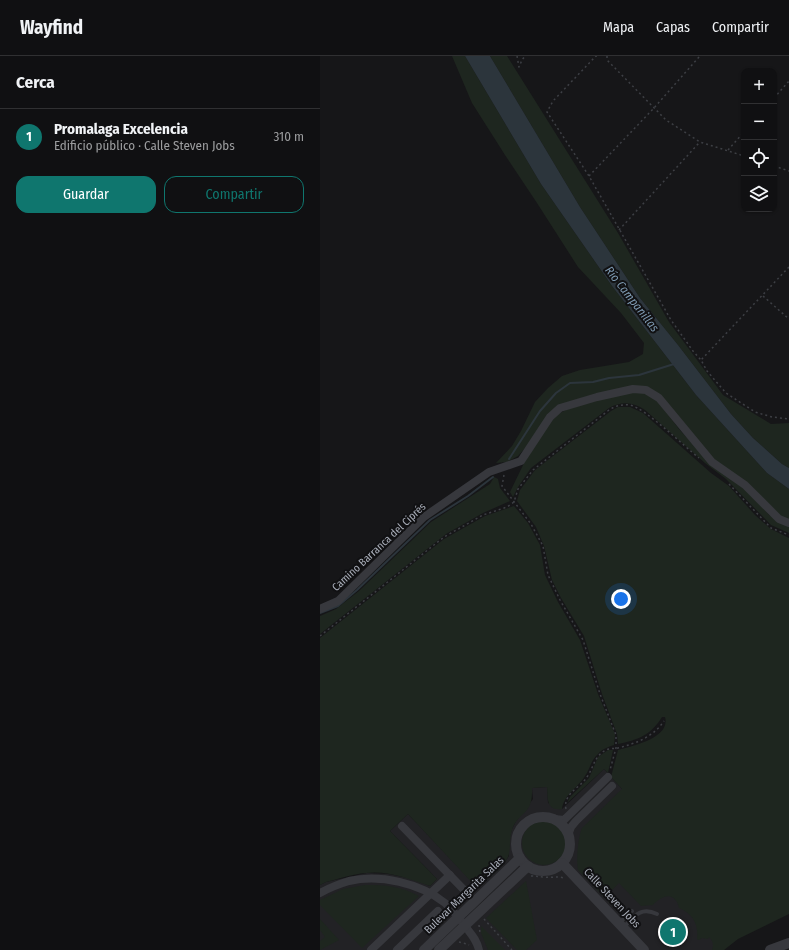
<!DOCTYPE html>
<html lang="es">
<head>
<meta charset="utf-8">
<style>
  body { margin:0; font-family:"Fira Sans Condensed",sans-serif; background:#1e1e20; color:#f1f3f6 }
  .controls { position:absolute; right:12px; top:12px; display:grid; overflow:hidden; border-radius:8px; box-shadow:0 1px 3px #0004 }
  .controls button { width:36px; height:36px; display:grid; place-items:center; padding:0; border:0; border-bottom:1px solid #303032; background:#101012; color:#f1f3f6; font:20px sans-serif }
  .you { position:absolute; left:301px; top:543px; width:14px; height:14px; margin:-10px; border:3px solid #fff; border-radius:50%; background:#1a73e8; box-shadow:0 0 0 6px #1a73e833 }
  .badge { display:grid; place-items:center; width:26px; height:26px; border-radius:50%; background:#0f766e; color:#fff; font-size:13px; font-weight:700 }
  .pin { position:absolute; translate:-50% -50%; border:2px solid #fff; box-shadow:0 1px 4px #0006 }
  .list { margin:0; padding:0; list-style:none }
  h2 { display:flex; justify-content:space-between; align-items:center; height:52px; margin:0; padding:0 16px; font-size:17px }
  h2 small { font-size:13px; font-weight:400; color:#9c9d9f }
  .list li { display:grid; grid-template-columns:26px 1fr auto; gap:12px; align-items:center; box-sizing:border-box; height:56px; padding:0 16px; border-top:1px solid #303032 }
  .list b { display:block; font-size:15px; white-space:nowrap }
  .list p { margin:0; font-size:13px; white-space:nowrap; color:#9c9d9f }
  .list em { font-size:13px; font-style:normal; color:#9c9d9f }
  .actions { display:flex; gap:8px; padding:12px 16px }
  .actions a { flex:1; padding:9px 0; border:1px solid #0f766e; border-radius:12px; text-align:center; font-size:14px; color:#0f766e }
  .actions .main { background:#0f766e; color:#fff }
  .icon { flex:none; width:22px; height:22px; fill:none; stroke:currentColor; stroke-width:2; stroke-linecap:round; stroke-linejoin:round }
  .map { position:relative; flex:none; width:469px; height:894px; overflow:hidden }
  header { display:flex; align-items:center; gap:24px; box-sizing:border-box; height:56px; padding:0 20px; background:#101012; border-bottom:1px solid #303032 }
  header strong { font-size:19px }
  nav { display:flex; gap:22px; margin-inline-start:auto; font-size:14px }
  main { display:flex }
  aside { flex:1; background:#101012 }
  .map>svg:first-child { display:block }
</style>
</head>
<body>
<header>
<strong>Wayfind</strong>
<nav><a>Mapa</a><a>Capas</a><a>Compartir</a></nav>
</header>
<main>
<aside>
<h2>Cerca<small></small></h2>
<ul class="list">
<li><span class="badge">1</span><div><b>Promalaga Excelencia</b><p>Edificio público · Calle Steven Jobs</p></div><em>310 m</em></li>
</ul>
<div class="actions"><a class="main">Guardar</a><a>Compartir</a></div>
</aside>
<div class="map">
<svg width="469" height="894" viewBox="0 0 469 894">
  <rect width="100%" height="100%" fill="#161618"/>
  <path fill="#222225" d="M284,713L302,733L303,783L403,894H0V829L6,826L47,817L68,818L93,823L110,830L117,823L70,775L88,758L157,831L184,807L189,800V783L192,773L196,765L213,743L212,732L227,731L228,747L242,753Z"/>
  <g fill="#1e261f">
    <path d="M132,0H145L221,128L292,230L376,339L447,417L469,433V464L462,461L397,406L330,332L245,348L198,400L187,406L176,407L192,390L201,375L215,346L228,332L242,320L260,314L309,306L323,298L324,287L301,257L258,211L217,147L185,99L152,47Z"/>
    <path d="M170,0H187L298,177L349,266L403,339L451,368L469,367V412L462,408L433,382L411,358L358,289L320,242L260,151Z"/>
    <path d="M313,336L325,337L336,343L359,373L389,406L421,430L437,445L449,459L469,470V477L451,469L406,423L385,407L325,354C313,346 302,345 289,352L211,412L198,431L193,441L190,436L204,407L234,360L254,350Z"/>
    <path d="M298,351H310L323,357L391,417L409,430L435,459L451,473L469,482V858L418,883L404,894H392C394,889 393,885 389,881L388,883L382,882L379,884L377,883C379,868 372,857 359,852C355,835 342,839 333,849L321,850L299,827L286,840L303,858L301,859L258,814C256,804 258,781 262,772L302,733L291,721L298,694C312,690 351,682 345,661H342C331,679 318,684 298,688L297,678L282,638L264,580L241,542L232,524L224,490L216,471L197,445L200,434L215,414L291,355Z"/>
    <path d="M174,421L178,423L180,432L190,445L163,457L126,478L0,578V560L16,553L39,535L111,466L170,428Z"/>
    <path d="M194,450L208,467L220,489L225,519L238,546L260,584L278,638L295,678L294,689C288,691 282,693 278,698C271,704 270,713 265,720C258,732 244,738 242,753C226,755 228,743 227,731L212,732C213,761 199,754 192,774C189,783 191,794 188,801C183,812 166,824 157,832L88,758L70,775L117,823L110,830C90,823 67,814 46,817C32,818 19,823 6,826L0,829V582L124,483L165,460Z"/>
    <path d="M288,694H293L288,717L284,713L247,747L250,741L269,722L278,701Z"/>
    <circle cx="224" cy="787" r="22"/>
    <path d="M206,825L217,884L206,894H197L166,862Z"/>
    <path d="M45,829C66,829 80,830 99,840L42,892L0,849V844L23,833Z"/>
    <path d="M0,863L19,884L0,894V885L5,881L0,874Z"/>
    <path d="M161,870L185,894H168L161,877Z"/>
  </g>
  <path fill="#2c353c" d="M145,0H170L260,151L320,242L358,289L411,358L433,382L462,408L469,412V433L447,417L376,339L292,230L221,128Z"/>
  <g fill="none" stroke-linecap="round" stroke-linejoin="round">
    <g stroke="#2c353c" stroke-width="2">
      <path d="M189,403L220,355L236,337L250,327L273,326L289,322L319,319L354,308"/>
      <path d="M0,557L18,550L37,534L110,464L148,440L173,421"/>
    </g>
    <g stroke="#3d3f44" stroke-width="1.5" stroke-dasharray="2 3" stroke-linecap="butt">
      <path d="M197,0L199,11L202,4L205,0"/>
      <path d="M277,0H276L233,45L227,56L269,120L351,264L373,295L381,304"/>
      <path d="M287,0V4L346,64L380,86L424,100"/>
      <path d="M454,42L469,25"/>
      <path d="M408,94L424,76"/>
      <path d="M454,110L469,115"/>
      <path d="M269,120L334,52L380,0"/>
      <path d="M299,174L379,87"/>
      <path d="M469,211L381,304L387,315L406,337L435,356L452,361L469,363"/>
      <path d="M443,240L469,263"/>
      <path d="M184,419L182,430L211,468L223,490L228,519L240,544L263,584L280,638L296,679V692L290,714"/>
      <path d="M409,428L451,472L469,479"/>
      <path d="M0,580L124,481L163,459L187,451L194,446L198,433L213,414L289,354C295,350 302,348 310,349C325,352 365,391 379,402"/>
      <path d="M246,753C245,748 246,745 248,741C253,733 262,729 267,721C274,711 274,700 286,694C289,692 294,693 298,692C317,687 333,681 344,665"/>
      <path d="M211,820C216,820 219,821 224,821C231,822 237,820 244,822"/>
      <path d="M164,863L192,894"/>
      <path d="M159,869L160,877"/>
      <path d="M139,886L147,888L149,889"/>
    </g>
    <g stroke="#37383d" stroke-width="4">
      <path d="M299,867L312,855"/>
      <path d="M303,872C314,861 320,850 337,858"/>
    </g>
    <g stroke="#37383d" stroke-width="8">
      <path d="M0,553L18,545L104,461L169,416L201,405L230,361L240,352L277,341L313,333L326,334L339,342L392,406L425,429L459,463L469,467"/>
      <path d="M234,763L244,764L288,721"/>
      <path d="M82,770L149,839"/>
      <path d="M248,779L251,771L256,765L292,730"/>
      <path d="M0,837C9,832 19,828 29,825C60,818 100,827 125,847C133,854 139,862 145,870C151,878 157,884 159,894"/>
      <path d="M51,894L130,819"/>
      <path d="M77,894L118,855"/>
    </g>
    <g stroke="#37383d" stroke-width="10">
      <circle cx="223" cy="788" r="27"/>
      <path d="M242,807L324,894"/>
      <path d="M104,894L200,802"/>
      <path d="M119,894L208,810"/>
      <path d="M450,894L469,887"/>
    </g>
  </g>
  <g text-anchor="middle" dominant-baseline="central" stroke-width="4" stroke-linejoin="round" paint-order="stroke">
    <g font-size="11" fill="#a8adb8" stroke="#111113">
      <text transform="translate(59 491) rotate(-43)">Camino Barranca del Ciprés</text>
      <text transform="translate(144 839) rotate(-44)">Bulevar Margarita Salas</text>
      <text transform="translate(292 842) rotate(47)">Calle Steven Jobs</text>
    </g>
    <g font-size="12" font-style="italic" fill="#7f9bb3" stroke="#111113">
      <text transform="translate(312 243) rotate(52)">Río Campanillas</text>
    </g>
  </g>
</svg>
<div class="controls">
<button>+</button>
<button>−</button>
<button><svg class="icon" aria-label="locate" viewBox="0 0 24 24"><circle cx="12" cy="12" r="6"/><path d="M12 2v4M12 18v4M2 12h4M18 12h4"/></svg></button>
<button><svg class="icon" aria-label="layers" viewBox="0 0 24 24"><path d="M12 4l9 5-9 5-9-5zM3 14l9 5 9-5"/></svg></button>
</div>
<div class="you"></div>
<div class="pin badge" style="left:353px;top:876px">1</div>
</div>
</main>
</body>
</html>
